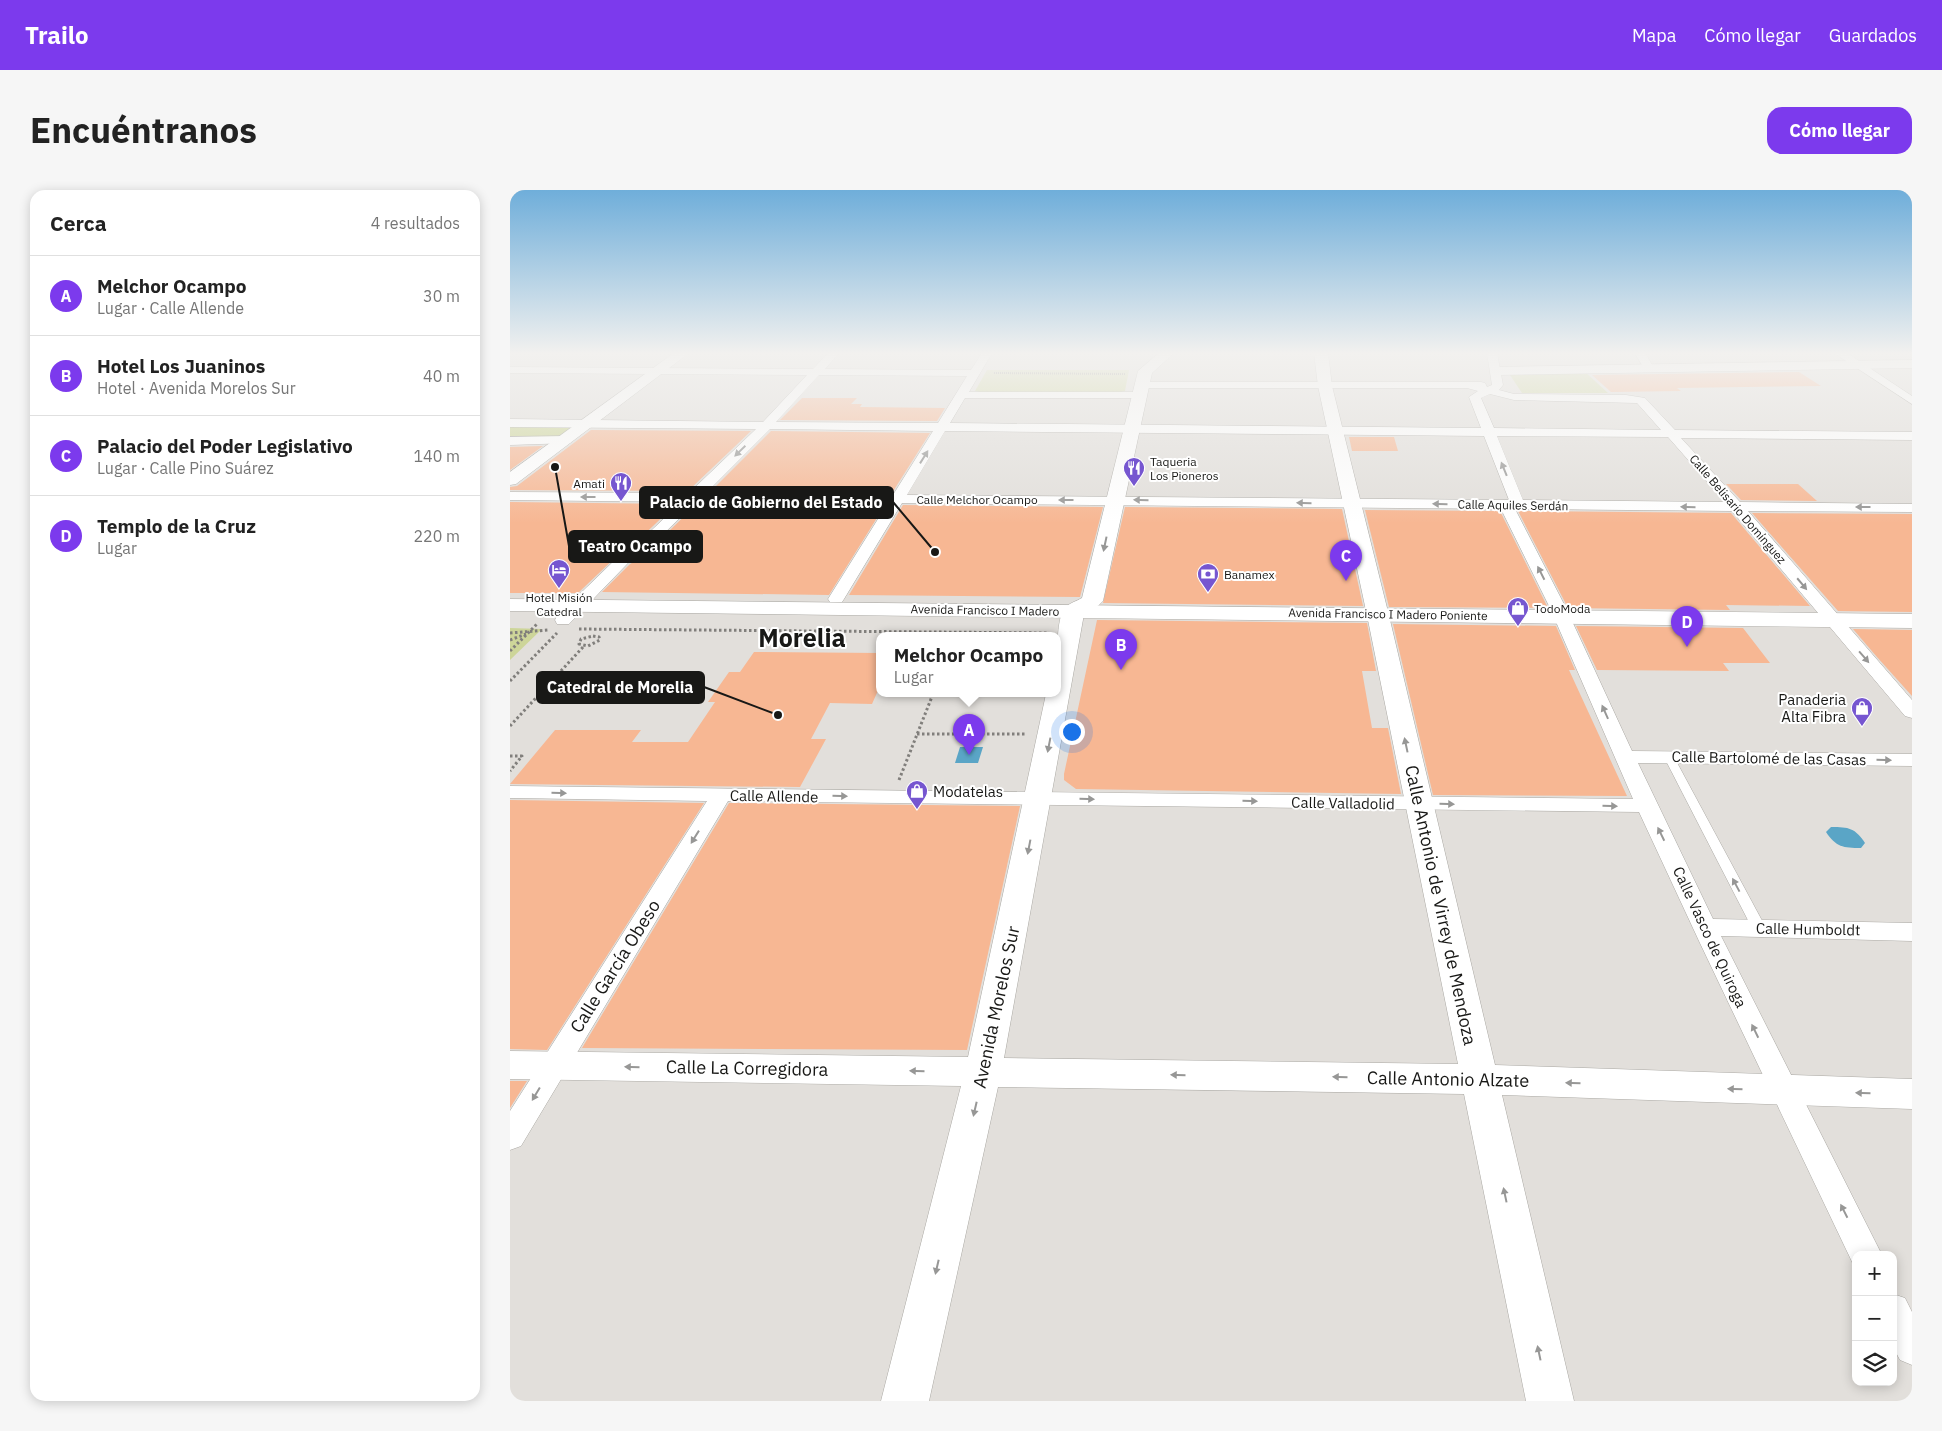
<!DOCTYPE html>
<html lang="es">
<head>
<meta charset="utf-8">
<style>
  body { margin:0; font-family:"IBM Plex Sans",sans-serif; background:#f6f6f6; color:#222 }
  .controls { position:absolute; right:15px; bottom:15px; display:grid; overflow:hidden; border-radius:10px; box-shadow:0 2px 12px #0003 }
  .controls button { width:45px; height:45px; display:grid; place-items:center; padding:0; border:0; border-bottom:1px solid #e0e0e0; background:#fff; color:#222; font:25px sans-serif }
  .you { position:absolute; left:561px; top:541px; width:18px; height:18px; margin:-12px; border:4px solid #fff; border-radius:50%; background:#1a73e8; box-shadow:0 0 0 8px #1a73e833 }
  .badge { display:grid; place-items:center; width:32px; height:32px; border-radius:50%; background:#7c3aed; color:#fff; font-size:16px; font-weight:700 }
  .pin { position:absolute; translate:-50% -41px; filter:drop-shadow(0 1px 2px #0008) }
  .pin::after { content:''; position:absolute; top:26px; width:18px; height:15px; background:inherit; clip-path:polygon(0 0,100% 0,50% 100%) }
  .popup { position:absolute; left:366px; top:442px; width:185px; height:65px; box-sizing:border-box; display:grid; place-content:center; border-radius:10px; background:#fff; filter:drop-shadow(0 1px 4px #0005); font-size:16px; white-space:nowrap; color:#767676 }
  .popup b { font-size:19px; color:#222 }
  .popup::after { content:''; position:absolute; left:50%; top:100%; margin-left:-10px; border:10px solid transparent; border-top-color:#fff }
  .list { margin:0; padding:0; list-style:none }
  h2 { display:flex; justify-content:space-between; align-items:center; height:65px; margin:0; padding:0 20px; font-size:21px }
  h2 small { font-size:16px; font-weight:400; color:#767676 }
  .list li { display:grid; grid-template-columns:32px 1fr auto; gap:15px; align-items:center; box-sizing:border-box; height:80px; padding:0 20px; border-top:1px solid #e0e0e0 }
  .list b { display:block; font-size:19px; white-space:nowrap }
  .list p { margin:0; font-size:16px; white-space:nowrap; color:#767676 }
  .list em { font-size:16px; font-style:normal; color:#767676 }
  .icon { flex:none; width:28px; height:28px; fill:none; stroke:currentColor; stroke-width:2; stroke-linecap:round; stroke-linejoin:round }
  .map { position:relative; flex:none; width:1402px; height:1211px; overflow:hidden; border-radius:15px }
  header { display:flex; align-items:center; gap:30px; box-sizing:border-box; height:70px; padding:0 25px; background:#7c3aed; color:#fff }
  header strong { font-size:24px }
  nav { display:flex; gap:28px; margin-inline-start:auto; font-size:18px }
  .intro { display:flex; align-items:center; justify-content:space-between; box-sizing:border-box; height:120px; padding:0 30px }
  h1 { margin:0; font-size:35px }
  .button { padding:12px 22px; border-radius:15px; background:#7c3aed; color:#fff; font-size:18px; font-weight:700 }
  main { display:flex; gap:30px; padding:0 30px }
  aside { flex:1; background:#fff; border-radius:15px; box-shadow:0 2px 12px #0003 }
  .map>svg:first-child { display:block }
</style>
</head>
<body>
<header>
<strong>Trailo</strong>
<nav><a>Mapa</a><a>Cómo llegar</a><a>Guardados</a></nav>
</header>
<div class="intro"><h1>Encuéntranos</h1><a class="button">Cómo llegar</a></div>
<main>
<aside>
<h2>Cerca<small>4 resultados</small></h2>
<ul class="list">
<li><span class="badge">A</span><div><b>Melchor Ocampo</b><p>Lugar · Calle Allende</p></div><em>30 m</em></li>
<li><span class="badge">B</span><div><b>Hotel Los Juaninos</b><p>Hotel · Avenida Morelos Sur</p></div><em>40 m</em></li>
<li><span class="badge">C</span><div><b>Palacio del Poder Legislativo</b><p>Lugar · Calle Pino Suárez</p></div><em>140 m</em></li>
<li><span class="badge">D</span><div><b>Templo de la Cruz</b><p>Lugar</p></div><em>220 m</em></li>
</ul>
</aside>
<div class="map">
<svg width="1402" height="1211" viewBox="0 0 1402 1211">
  <rect width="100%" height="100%" fill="#e2dfdb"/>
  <g fill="#cdd599">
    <path d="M477,180H619L615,201L602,204L474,203L465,201Z"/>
    <path d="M1074,181L1098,203H1012L998,182Z"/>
    <path d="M0,237H66L49,249L0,250Z"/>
    <path d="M0,438L32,439L0,470Z"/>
  </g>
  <g fill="#5aa5c6">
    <path d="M450,557H473L468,573H445Z"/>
    <path d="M1321,637C1339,637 1345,638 1355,653L1351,658C1333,658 1326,657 1316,642Z"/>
  </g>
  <g fill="#f7b793">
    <path d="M1289,182L1311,196L1167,198L1171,201L1101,202L1082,185Z"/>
    <path d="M292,208H347L341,214H352L350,217L435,218L427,231L270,230Z"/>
    <path d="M81,240L241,241L178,301L0,300V297L7,296Z"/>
    <path d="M261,241L420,243L382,303L200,302Z"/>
    <path d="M839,247H884L888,261H842Z"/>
    <path d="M33,256L0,280V257Z"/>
    <path d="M1216,294H1288L1307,311L1231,310Z"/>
    <path d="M0,312L166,314L119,359L108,365L68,403H0Z"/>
    <path d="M187,314L375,315L319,405L92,402L120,374L131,368Z"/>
    <path d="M393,315L593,317L570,407L339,405Z"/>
    <path d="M615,317L832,319L853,416L593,413Z"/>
    <path d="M855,320L990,321L1038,418L879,417Z"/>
    <path d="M1008,321L1221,323L1300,416L1216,415L1220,420L1058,418Z"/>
    <path d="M1242,323L1402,324V422L1328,421Z"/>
    <path d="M587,430L857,433L866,481H852L862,538H878L891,604L566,599L554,590V584Z"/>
    <path d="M883,434L1046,436L1065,480H1059L1117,606L923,605Z"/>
    <path d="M1066,436L1233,438L1260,473H1213L1219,481L1087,480Z"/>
    <path d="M1343,439L1402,440V506L1367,467Z"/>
    <path d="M244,462L370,463V496L362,514L320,513L301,549H316L290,597L0,594L45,540H131L122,552H178L205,512H198L219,482H230Z"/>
    <path d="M0,610L194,613L37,860L0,859Z"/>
    <path d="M219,613L510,616L457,860L72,858Z"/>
    <path d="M0,891H17L0,918Z"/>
  </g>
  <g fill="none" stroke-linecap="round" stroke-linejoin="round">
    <g stroke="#aaa8a3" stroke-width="1">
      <path id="lane" d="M1159,564L1164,567L1256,738L1254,741H1244L1242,738L1154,567Z"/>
    </g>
    <g stroke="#aaa8a3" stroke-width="1">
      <g id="street">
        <path d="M318,163H329L315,179L461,180L472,163H482L459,202H630L636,205L630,208H455L440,233L971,238L959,207L968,201L957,198H631L626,195L631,192H971L975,193L977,197L982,195L977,163H987L993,195L989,200L1004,204L1116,205L1135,208L1165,240L1402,242V250L1171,248L1230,312L1402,314V322L1238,321L1402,510V528L1395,526L1222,321L1005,319L1056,418L1122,561L1402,564V576L1128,573L1203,729L1402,733V751L1211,746L1372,1065H1346L1344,1076L1189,751L1129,622L218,611L11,956L0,960V921L197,611L0,608V596L1123,609L1040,418L991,319L392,313L334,409L332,412H320L318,409L378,313L186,312L130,367L119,372L59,434H47L45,430L47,426L109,366L120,361L171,312L0,310V302L179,303L246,239L0,237V229L253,232L297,185L0,183V177L303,179ZM309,185L457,186L428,233L266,232ZM980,204L1004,210L1127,213L1151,240L984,238L971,208ZM260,239L423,241L383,305L195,304ZM435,241L974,246L999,310L397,305ZM987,246L1158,247L1215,312L1013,310Z"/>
        <path d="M1125,163H1135L1144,178L1143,180H1135Z"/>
        <path d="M1324,163H1337L1402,206V214Z"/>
        <path d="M56,246L62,250L60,253L0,255V247Z"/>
        <path d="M1383,1104L1395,1108L1402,1122V1175L1390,1170L1383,1157Z"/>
      </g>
    </g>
    <g stroke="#aaa8a3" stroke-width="1">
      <g id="secondary">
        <path d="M164,163H179L6,294L0,295V282Z"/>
        <path d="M649,163H664L642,183L593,411L589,415L574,424L494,868L948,874L858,430L808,196L804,163H818L822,196L880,430L985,875L1402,889V919L992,905L1064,1211H1016L954,904L488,897L419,1211H371L451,896L0,889V861L458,867L536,504H548C548,486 544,430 555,418C559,413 567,411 572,408L628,181Z"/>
        <path d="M1402,170V178L987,185L980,181L987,177Z"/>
      </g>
    </g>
    <g stroke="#aaa8a3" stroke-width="1">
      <path id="primary" d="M0,409L1402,424V438L0,421Z"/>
    </g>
    <path stroke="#817f7c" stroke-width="2" stroke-dasharray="1 1" stroke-linecap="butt" d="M484,183L615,184"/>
    <g stroke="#817f7c" stroke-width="3" stroke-dasharray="2.5 2.5" stroke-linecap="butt">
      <path d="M69,439L538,443"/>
      <path d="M0,443L38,440"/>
      <path d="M83,446L89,447L90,450L78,456L69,454L71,449Z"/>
      <path d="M0,450L16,444"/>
      <path d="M0,461L28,433"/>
      <path d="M0,491L47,443"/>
      <path d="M0,536L74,456"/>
      <path d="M407,544H515"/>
      <path d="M0,566H12L0,581"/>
      <path d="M389,590L423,504"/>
    </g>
    <use href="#lane" fill="#fff" fill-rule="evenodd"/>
    <use href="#street" fill="#fff" fill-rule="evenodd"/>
    <use href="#secondary" fill="#fff" fill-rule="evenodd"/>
    <use href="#primary" fill="#fff" fill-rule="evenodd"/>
  </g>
  <defs><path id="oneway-solid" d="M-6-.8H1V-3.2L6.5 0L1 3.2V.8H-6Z" transform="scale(1.25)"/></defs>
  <g fill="#979796">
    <use href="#oneway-solid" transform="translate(230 261) rotate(136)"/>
    <use href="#oneway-solid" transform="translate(414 267) rotate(-58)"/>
    <use href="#oneway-solid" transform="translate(994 279) rotate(-112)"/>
    <use href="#oneway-solid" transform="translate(78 307) rotate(-180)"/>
    <use href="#oneway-solid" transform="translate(556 310) rotate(-180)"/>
    <use href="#oneway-solid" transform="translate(631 310) rotate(-179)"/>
    <use href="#oneway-solid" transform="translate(794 313) rotate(-179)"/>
    <use href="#oneway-solid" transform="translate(930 314) rotate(-179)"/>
    <use href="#oneway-solid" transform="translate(1178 317) rotate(-179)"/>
    <use href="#oneway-solid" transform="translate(1353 317) rotate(-180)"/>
    <use href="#oneway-solid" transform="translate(595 354) rotate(102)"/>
    <use href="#oneway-solid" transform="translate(1031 383) rotate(-117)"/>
    <use href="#oneway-solid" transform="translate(1292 394) rotate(50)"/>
    <use href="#oneway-solid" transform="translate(1354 467) rotate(49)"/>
    <use href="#oneway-solid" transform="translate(1095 522) rotate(-114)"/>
    <use href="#oneway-solid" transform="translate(539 555) rotate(101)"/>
    <use href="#oneway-solid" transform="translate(896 555) rotate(-102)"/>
    <use href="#oneway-solid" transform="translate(1374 570) rotate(1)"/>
    <use href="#oneway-solid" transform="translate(49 603) rotate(1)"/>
    <use href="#oneway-solid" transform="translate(330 606) rotate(1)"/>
    <use href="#oneway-solid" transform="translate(577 609) rotate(1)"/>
    <use href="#oneway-solid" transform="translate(740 611) rotate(1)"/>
    <use href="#oneway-solid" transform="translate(937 614) rotate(1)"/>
    <use href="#oneway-solid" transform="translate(1100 616) rotate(1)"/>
    <use href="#oneway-solid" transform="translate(1151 644) rotate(-116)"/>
    <use href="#oneway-solid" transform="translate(185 647) rotate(122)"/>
    <use href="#oneway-solid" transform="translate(519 657) rotate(101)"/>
    <use href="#oneway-solid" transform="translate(1226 695) rotate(-118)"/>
    <use href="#oneway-solid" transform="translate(1245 841) rotate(-116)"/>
    <use href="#oneway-solid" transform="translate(122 877) rotate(-179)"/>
    <use href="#oneway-solid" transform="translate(407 881) rotate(-179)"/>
    <use href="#oneway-solid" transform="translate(668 885) rotate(-179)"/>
    <use href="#oneway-solid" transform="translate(830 887) rotate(-179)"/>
    <use href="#oneway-solid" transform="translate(1063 893) rotate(-178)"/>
    <use href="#oneway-solid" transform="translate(1225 899) rotate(-178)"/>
    <use href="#oneway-solid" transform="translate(1353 903) rotate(-178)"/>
    <use href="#oneway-solid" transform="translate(26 904) rotate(121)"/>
    <use href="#oneway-solid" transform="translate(465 919) rotate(103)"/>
    <use href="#oneway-solid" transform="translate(995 1005) rotate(-102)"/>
    <use href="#oneway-solid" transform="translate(1334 1021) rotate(-117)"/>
    <use href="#oneway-solid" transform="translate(427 1077) rotate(103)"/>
    <use href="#oneway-solid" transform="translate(1029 1163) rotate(-102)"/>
  </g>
  <linearGradient id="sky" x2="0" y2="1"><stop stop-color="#6faeda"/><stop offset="0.49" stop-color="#f2f1ef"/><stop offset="1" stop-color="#f2f1ef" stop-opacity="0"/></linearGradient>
  <rect width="1402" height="333" fill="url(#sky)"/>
  <defs>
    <g id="restaurant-pin" transform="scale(1.125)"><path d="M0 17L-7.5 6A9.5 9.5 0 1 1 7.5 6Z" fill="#7656d0" stroke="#fff"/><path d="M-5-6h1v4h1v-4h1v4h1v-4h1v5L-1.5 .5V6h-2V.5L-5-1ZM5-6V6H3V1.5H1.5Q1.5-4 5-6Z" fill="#fff"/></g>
    <g id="hotel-pin" transform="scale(1.125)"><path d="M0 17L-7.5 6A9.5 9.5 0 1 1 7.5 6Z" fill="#7656d0" stroke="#fff"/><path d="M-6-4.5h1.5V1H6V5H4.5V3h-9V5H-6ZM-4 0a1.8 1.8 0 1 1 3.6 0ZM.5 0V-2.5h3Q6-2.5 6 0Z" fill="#fff"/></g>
    <g id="bank-pin" transform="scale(1.125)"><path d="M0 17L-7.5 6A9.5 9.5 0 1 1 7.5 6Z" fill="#7656d0" stroke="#fff"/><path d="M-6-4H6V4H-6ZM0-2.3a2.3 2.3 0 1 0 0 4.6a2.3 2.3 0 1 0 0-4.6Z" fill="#fff"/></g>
    <g id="shop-pin" transform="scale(1.125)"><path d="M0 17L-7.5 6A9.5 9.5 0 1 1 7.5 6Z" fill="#7656d0" stroke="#fff"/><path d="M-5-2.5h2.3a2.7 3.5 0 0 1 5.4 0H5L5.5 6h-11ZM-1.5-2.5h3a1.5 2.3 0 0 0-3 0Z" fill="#fff"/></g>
  </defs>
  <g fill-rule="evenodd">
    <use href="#restaurant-pin" x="624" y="278"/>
    <use href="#restaurant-pin" x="111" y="293"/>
    <use href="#hotel-pin" x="49" y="380"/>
    <use href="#bank-pin" x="698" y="384"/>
    <use href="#shop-pin" x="1008" y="418"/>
    <use href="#shop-pin" x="1352" y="518"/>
    <use href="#shop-pin" x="407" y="601"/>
  </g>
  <g text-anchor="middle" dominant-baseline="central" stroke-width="4" stroke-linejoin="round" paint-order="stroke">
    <g font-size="12" fill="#181816" stroke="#fff" text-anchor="start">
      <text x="640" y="271">Taqueria<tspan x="640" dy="14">Los Pioneros</tspan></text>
      <text x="95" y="293" text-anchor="end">Amati</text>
      <text x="714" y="384">Banamex</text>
      <text x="49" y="407" text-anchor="middle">Hotel Misión<tspan x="49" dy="14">Catedral</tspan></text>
      <text x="1024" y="418">TodoModa</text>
    </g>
    <g font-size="12" fill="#181816" stroke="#fff">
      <text x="467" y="309">Calle Melchor Ocampo</text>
      <text transform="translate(1003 315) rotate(1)">Calle Aquiles Serdán</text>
      <text transform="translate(1228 319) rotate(49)">Calle Belisario Domínguez</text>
      <text transform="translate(475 420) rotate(1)">Avenida Francisco I Madero</text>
      <text transform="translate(878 424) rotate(1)">Avenida Francisco I Madero Poniente</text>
    </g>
    <g font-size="15" fill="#181816" stroke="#fff" text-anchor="end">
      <text x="1336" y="509">Panaderia<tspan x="1336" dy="17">Alta Fibra</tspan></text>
      <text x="423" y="601" text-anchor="start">Modatelas</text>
    </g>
    <g font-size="15" fill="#181816" stroke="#fff">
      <text transform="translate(1259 568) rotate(1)">Calle Bartolomé de las Casas</text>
      <text transform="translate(264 606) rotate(1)">Calle Allende</text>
      <text transform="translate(833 613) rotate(1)">Calle Valladolid</text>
      <text transform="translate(1298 739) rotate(1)">Calle Humboldt</text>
      <text transform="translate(1200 747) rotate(65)">Calle Vasco de Quiroga</text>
    </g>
    <g font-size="18" fill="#181816" stroke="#fff">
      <text transform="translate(931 715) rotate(78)">Calle Antonio de Virrey de Mendoza</text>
      <text transform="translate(105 776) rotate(-58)">Calle García Obeso</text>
      <text transform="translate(486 817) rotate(-78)">Avenida Morelos Sur</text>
      <text transform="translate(237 878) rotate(1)">Calle La Corregidora</text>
      <text transform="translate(938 889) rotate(1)">Calle Antonio Alzate</text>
    </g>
    <g font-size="25" font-weight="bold" fill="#181816" stroke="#fff">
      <text x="292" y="447">Morelia</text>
    </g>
  </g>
  <path fill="none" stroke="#181816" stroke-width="2" d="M425 362L383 312M45 277L59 356M268 525L194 497"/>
  <g fill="#181816" stroke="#fff" stroke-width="2">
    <circle cx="425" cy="362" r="5"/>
    <circle cx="45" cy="277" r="5"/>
    <circle cx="268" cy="525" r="5"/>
  </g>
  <g fill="#181816" stroke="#181816" stroke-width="2">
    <rect x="130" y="297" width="253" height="31" rx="5"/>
    <rect x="59" y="341" width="133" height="31" rx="5"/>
    <rect x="27" y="482" width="167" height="31" rx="5"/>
  </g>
  <g font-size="16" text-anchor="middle" font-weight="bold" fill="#fff">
    <text x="256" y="318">Palacio de Gobierno del Estado</text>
    <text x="125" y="362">Teatro Ocampo</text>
    <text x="110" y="503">Catedral de Morelia</text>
  </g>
</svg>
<div class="controls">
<button>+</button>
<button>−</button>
<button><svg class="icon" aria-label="layers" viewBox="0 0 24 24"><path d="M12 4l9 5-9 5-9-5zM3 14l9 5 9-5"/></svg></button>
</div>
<div class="you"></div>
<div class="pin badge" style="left:459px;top:565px">A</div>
<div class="popup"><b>Melchor Ocampo</b>Lugar</div>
<div class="pin badge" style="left:611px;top:480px">B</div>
<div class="pin badge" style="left:836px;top:391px">C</div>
<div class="pin badge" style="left:1177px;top:457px">D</div>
</div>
</main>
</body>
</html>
